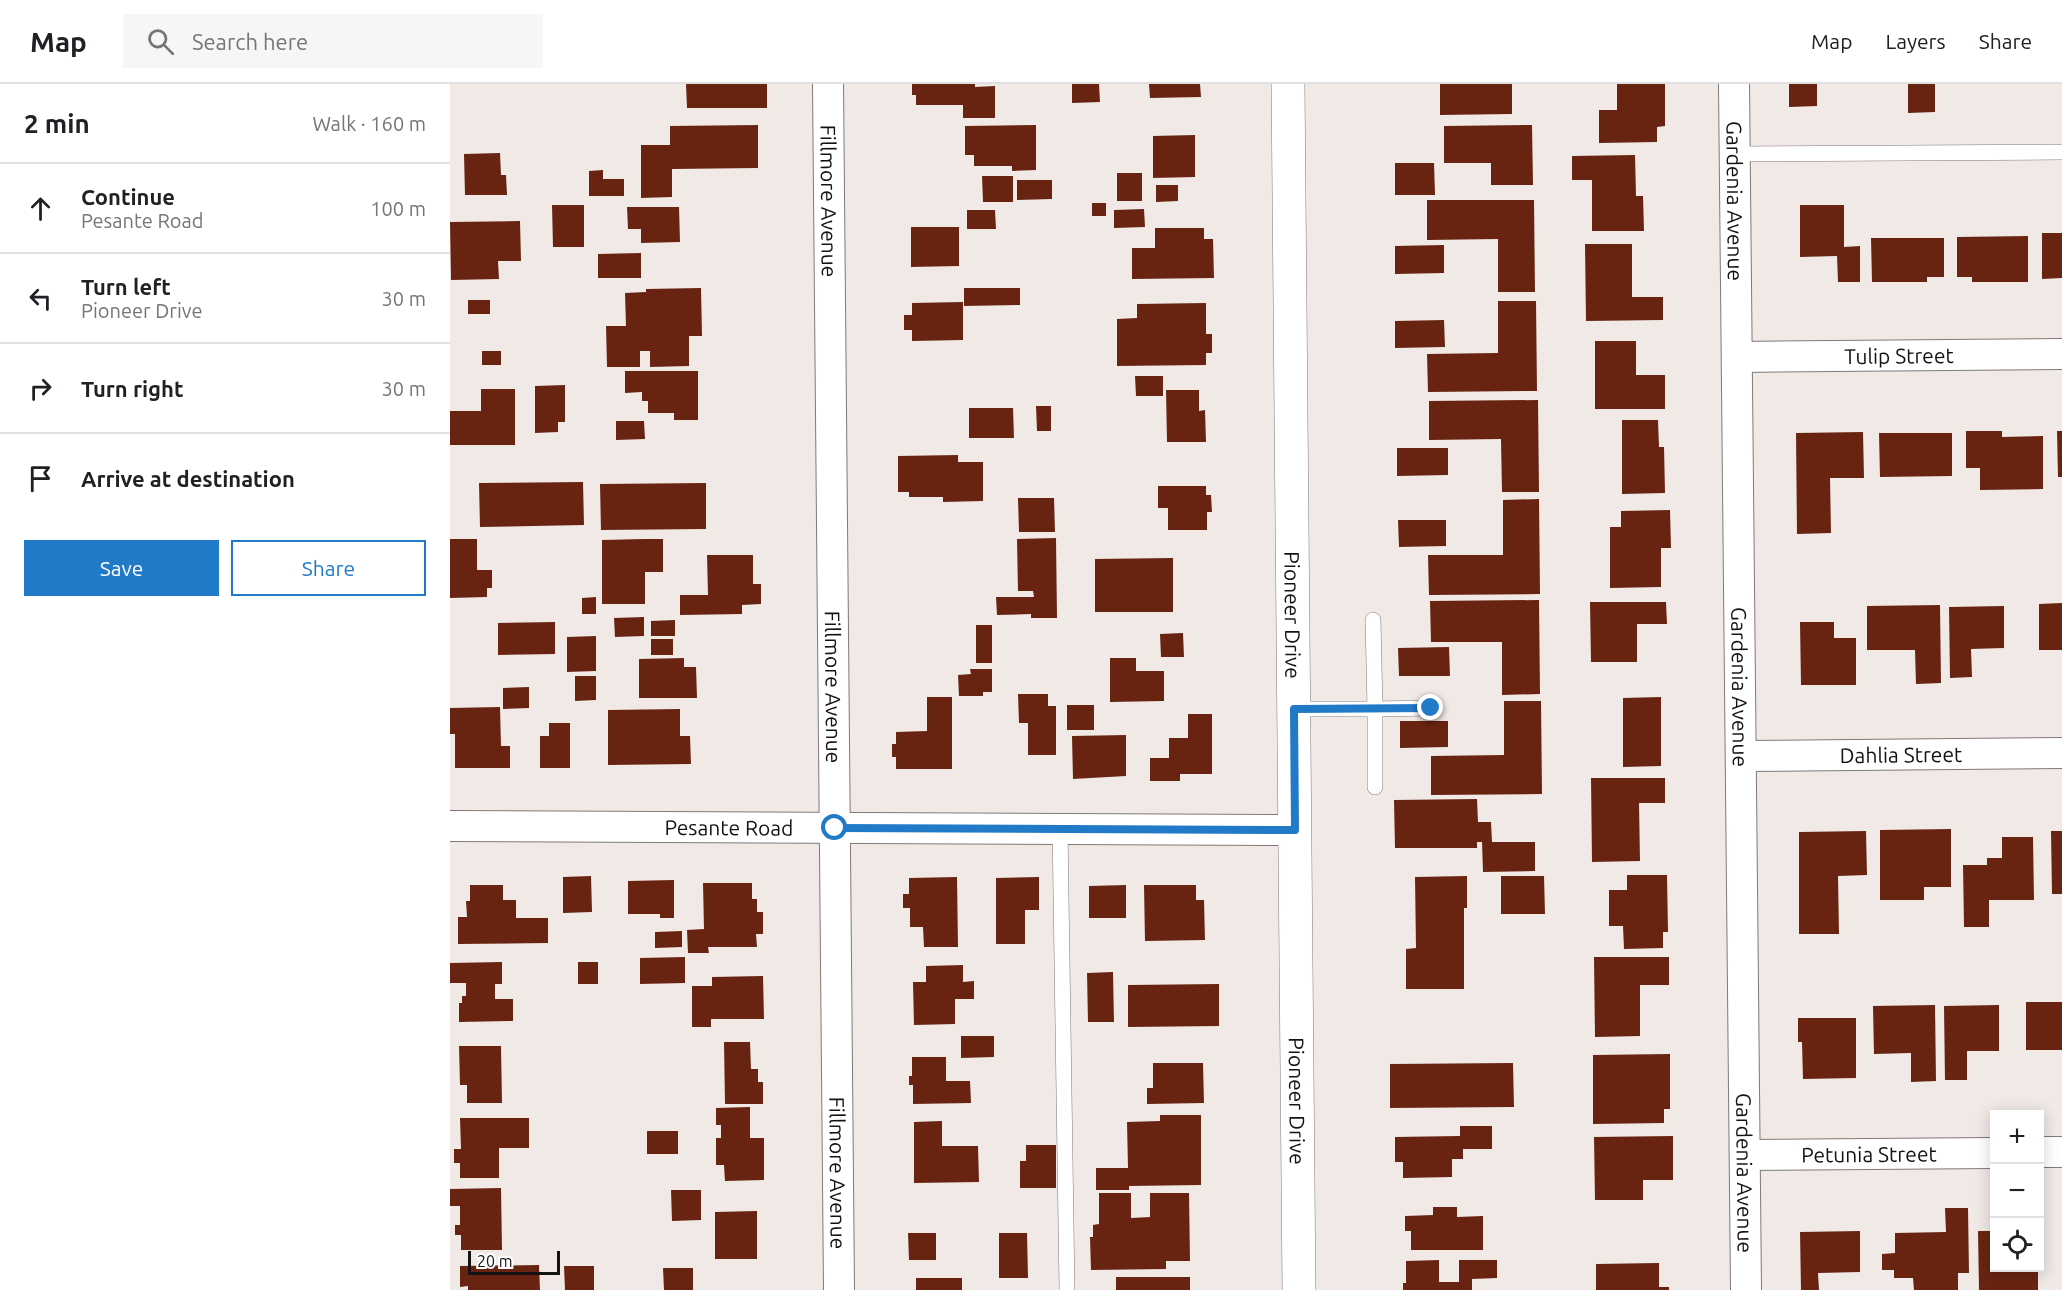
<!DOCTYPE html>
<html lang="en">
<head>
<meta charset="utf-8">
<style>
  body { margin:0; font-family:Ubuntu,sans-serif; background:#f6f6f6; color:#202124 }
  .controls { position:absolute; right:18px; bottom:18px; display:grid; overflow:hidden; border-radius:0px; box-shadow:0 3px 15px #0003 }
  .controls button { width:54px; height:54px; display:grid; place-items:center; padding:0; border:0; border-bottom:2px solid #e0e0e0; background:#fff; color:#202124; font:30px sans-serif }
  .scale { position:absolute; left:18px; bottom:15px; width:92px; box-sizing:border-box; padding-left:6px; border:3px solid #151312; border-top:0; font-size:16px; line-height:21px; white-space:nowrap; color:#151312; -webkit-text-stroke:4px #fff; paint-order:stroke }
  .stop { position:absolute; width:18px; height:18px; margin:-14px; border:4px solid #217ac7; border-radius:50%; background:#fff }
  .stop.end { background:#217ac7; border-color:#fff; box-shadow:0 2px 6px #0008 }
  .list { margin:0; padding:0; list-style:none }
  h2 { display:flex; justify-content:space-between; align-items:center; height:78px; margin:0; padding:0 24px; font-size:26px }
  h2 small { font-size:20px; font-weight:400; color:#757577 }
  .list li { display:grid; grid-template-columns:39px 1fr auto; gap:18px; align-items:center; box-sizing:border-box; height:90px; padding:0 24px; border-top:2px solid #e0e0e0 }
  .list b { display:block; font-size:22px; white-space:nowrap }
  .list p { margin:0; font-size:20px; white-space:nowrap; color:#757577 }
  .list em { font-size:20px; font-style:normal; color:#757577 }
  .actions { display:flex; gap:12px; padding:18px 24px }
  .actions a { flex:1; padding:14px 0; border:2px solid #217ac7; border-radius:0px; text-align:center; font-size:21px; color:#217ac7 }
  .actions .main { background:#217ac7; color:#fff }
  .icon { flex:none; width:33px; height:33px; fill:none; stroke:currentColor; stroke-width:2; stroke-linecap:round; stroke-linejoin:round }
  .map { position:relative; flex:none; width:1612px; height:1206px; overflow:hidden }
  header { display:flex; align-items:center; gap:36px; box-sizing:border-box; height:84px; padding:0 30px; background:#fff; border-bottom:2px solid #e0e0e0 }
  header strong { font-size:28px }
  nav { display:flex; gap:33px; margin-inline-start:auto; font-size:21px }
  .search { width:420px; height:54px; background:#f6f6f6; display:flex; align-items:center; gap:15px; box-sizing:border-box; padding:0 21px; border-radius:0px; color:#757577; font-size:22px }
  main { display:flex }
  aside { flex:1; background:#fff }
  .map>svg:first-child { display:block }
</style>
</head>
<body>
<header>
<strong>Map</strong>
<div class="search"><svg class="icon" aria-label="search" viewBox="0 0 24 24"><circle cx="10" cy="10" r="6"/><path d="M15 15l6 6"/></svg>Search here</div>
<nav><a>Map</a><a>Layers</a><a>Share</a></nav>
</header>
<main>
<aside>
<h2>2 min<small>Walk · 160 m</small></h2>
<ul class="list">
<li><svg class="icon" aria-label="ahead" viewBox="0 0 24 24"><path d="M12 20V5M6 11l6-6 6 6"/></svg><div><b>Continue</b><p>Pesante Road</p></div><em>100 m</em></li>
<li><svg class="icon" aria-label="left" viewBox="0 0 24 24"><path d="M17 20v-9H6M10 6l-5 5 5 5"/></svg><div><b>Turn left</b><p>Pioneer Drive</p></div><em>30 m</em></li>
<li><svg class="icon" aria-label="right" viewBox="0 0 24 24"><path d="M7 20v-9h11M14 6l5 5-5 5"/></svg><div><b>Turn right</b></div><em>30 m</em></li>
<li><svg class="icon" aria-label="arrive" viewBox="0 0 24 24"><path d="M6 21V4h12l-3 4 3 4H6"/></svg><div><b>Arrive at destination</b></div></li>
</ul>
<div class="actions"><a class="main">Save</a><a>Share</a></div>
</aside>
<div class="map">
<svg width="1612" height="1206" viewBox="0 0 1612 1206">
  <rect width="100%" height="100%" fill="#f0e9e6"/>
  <g fill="#692411">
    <path d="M236,0H317V24H237Z"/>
    <path d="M462,0H525V3L545,2V34H513V21H466V11H462Z"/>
    <path d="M622,0H649L650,18L622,19Z"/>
    <path d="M699,0H750L751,13L700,14Z"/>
    <path d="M990,0H1062V30L990,31Z"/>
    <path d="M1167,0H1215V42L1207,43V58L1149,59V26H1167Z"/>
    <path d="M1339,0H1367V22L1339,23Z"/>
    <path d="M1458,0H1485V28L1458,29Z"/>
    <path d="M308,41V84L222,85V113L191,114V61H220V42Z"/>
    <path d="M586,41V86L562,87V82H524V71H515V42Z"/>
    <path d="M1082,41L1083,101H1041V79H994V42Z"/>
    <path d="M745,51V93L703,94V52Z"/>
    <path d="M50,69L51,91H56L57,111H15L14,70Z"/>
    <path d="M1185,71L1186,112H1193L1194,147H1142V96H1122V72Z"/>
    <path d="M945,79H984L985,111H945Z"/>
    <path d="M153,86V95H174V112H139V87Z"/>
    <rect x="667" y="89" width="25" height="28"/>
    <path d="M532,92H563V118H533Z"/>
    <path d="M567,96H602V115L567,116Z"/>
    <path d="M706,101H728V117L706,118Z"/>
    <path d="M977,116H1084L1085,208H1048V155L977,156Z"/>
    <rect x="642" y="119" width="14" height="13"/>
    <path d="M102,121H134V163H103Z"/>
    <path d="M1350,121H1394V163L1410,162V198H1388L1387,172L1350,173Z"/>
    <path d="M177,123H229L230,158L191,159V145H178Z"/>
    <path d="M694,125L695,143L664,144V126Z"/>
    <path d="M517,126H545L546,145H517Z"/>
    <path d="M70,137L71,177H48L49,195L1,196L0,138Z"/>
    <path d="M461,143H509V182L461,183Z"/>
    <path d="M705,144H754V155H763L764,194L682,195V164H705Z"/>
    <path d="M1592,149H1612V194L1592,195Z"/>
    <path d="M1578,152V198H1522V193H1507V153Z"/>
    <path d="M1421,154H1494V193H1477V198H1422Z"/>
    <path d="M1135,160H1182V213H1213V236L1136,237Z"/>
    <path d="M994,161V189L945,190V162Z"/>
    <path d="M191,169V194H148V170Z"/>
    <path d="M251,204L252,252H239V282L200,283V267H190V283H157L156,242H176L175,209L196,208V205Z"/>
    <path d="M514,204H570V221L514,222Z"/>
    <rect x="18" y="216" width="22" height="14"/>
    <path d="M1048,217H1086L1087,307L978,308L977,270L1048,269Z"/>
    <path d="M513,218V256L462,257V246H454V231H462V219Z"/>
    <path d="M756,219V250H762V269H756V281L667,282V235L687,234V220Z"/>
    <path d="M994,236L995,263L945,264V237Z"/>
    <path d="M1145,257H1186V291H1215V325H1145Z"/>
    <rect x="32" y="267" width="19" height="14"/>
    <path d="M175,287H248V336H224V329H198V317H192V308L175,309Z"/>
    <path d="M685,292H713V312H686Z"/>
    <path d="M115,301V338H108V348L85,349V302Z"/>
    <path d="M31,305H65V361H0V327H31Z"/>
    <path d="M716,306H749V327L755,326L756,358H717Z"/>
    <path d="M1088,316L1089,408H1052L1051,355L979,356V317Z"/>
    <path d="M586,322H601V347H587Z"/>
    <path d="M519,324H563L564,354H519Z"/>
    <path d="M1172,336H1208L1209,363H1214L1215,409L1172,410Z"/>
    <path d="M166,337H194L195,355L166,356Z"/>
    <path d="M1516,347H1552V353L1593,352V405L1530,406V384H1516Z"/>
    <path d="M1607,347H1612V393H1608Z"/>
    <path d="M1413,348L1414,394H1380L1381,449L1347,450L1346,349Z"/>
    <path d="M1429,349H1502V392L1430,393Z"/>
    <path d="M947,364H998V391L947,392Z"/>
    <path d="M508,371V378H533V417L493,418V413H459V408H448V372Z"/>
    <path d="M133,398L134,441L30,443L29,399Z"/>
    <path d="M256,399V445L151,446L150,400Z"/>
    <path d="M708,402H756V411H761L762,428H757V446H718V424H708Z"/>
    <path d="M568,414H604L605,448H569Z"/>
    <path d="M1089,415L1090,510L979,511L978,471H1053V416Z"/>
    <path d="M1220,426L1221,464H1211V503L1160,504V443H1171V427Z"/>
    <path d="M948,436H996V462L949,463Z"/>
    <path d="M606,454L607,534H581V530L547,531L546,513H584L583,507H568L567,455Z"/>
    <path d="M0,455H27V486H42V504H37V513L0,514Z"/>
    <path d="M194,455H213V488H195V520H152V456Z"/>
    <path d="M257,471H303V500H311V520L292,521V530L230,531V511H258Z"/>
    <path d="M723,474V528H645V475Z"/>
    <path d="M146,513V530H132V514Z"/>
    <path d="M1089,516L1090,610L1052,611V558H981L980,517Z"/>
    <path d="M1140,518H1216L1217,540H1187V578H1141Z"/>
    <path d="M1612,519V566H1589V520Z"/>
    <path d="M1490,521L1491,599L1466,600L1465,566H1417V522Z"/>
    <path d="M1554,522V564L1521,565L1522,593L1500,594L1499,523Z"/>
    <path d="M194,533V552L165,553L164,534Z"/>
    <path d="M225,536V552H201V537Z"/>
    <path d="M105,538V570L48,571V539Z"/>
    <path d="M1350,538H1384V554H1406V601H1351Z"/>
    <rect x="526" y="541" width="16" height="38"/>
    <path d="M733,549L734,573H711L710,550Z"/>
    <path d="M146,552V587L117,588V553Z"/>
    <rect x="201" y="555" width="22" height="16"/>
    <path d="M999,563L1000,592H949L948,564Z"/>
    <path d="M234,574V583H246L247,614H189V575Z"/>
    <path d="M660,574H686V587H714V617L660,618Z"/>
    <path d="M520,585H542V608H533V612H509L508,591L521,590Z"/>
    <path d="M125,592H146V616L125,617Z"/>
    <path d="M79,603V624L53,625V604Z"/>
    <path d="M568,610H598V622H606V671H578V639H569Z"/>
    <path d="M477,613H502V685H446V673H442V660H446V648L477,647Z"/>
    <path d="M1211,613V682L1173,683V614Z"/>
    <path d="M1054,617H1091L1092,710L981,711V672L1054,671Z"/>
    <rect x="617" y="621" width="27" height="25"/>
    <path d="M50,623L51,662H60V684H5V650H0V624Z"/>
    <path d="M230,625V652H240L241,680L158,681V626Z"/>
    <path d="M738,630H762V690H730V697H700V674H719V654H738Z"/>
    <path d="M950,637H998V663L950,664Z"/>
    <path d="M99,639H120V684H90V652H99Z"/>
    <path d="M676,651V692L623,695L622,652Z"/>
    <path d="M1141,694H1215V719H1189L1190,777L1142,778Z"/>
    <path d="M1027,715L1028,738H1041L1042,758H1085V787L1033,788L1032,758H1027V764H945L944,716Z"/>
    <path d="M1501,745V803H1474V816H1430V746Z"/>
    <path d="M1416,747L1417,791L1388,792L1389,850H1349V748Z"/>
    <path d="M1601,747H1612V810H1602Z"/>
    <path d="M1552,753H1583L1584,816H1539V843H1514L1513,781H1537V774H1552Z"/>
    <path d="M1177,791H1217L1218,848H1213V864L1174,865L1173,842H1159V806H1177Z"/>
    <path d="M141,792L142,828L113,829V793Z"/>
    <path d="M1017,792V824H1014V905H956V865L966,864L965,793Z"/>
    <path d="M1051,792H1094L1095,830H1051Z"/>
    <path d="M507,793L508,863H474L473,843H460V824H453V810H459V794Z"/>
    <path d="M589,793V826H575V860H546V794Z"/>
    <path d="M224,796V834H210V830H178V797Z"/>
    <path d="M253,799H302V815H307V828H313V850H306L307,863H258L259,869H238L237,846L254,845Z"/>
    <path d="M20,801H53V816H66V834H98V859L8,860V833H17L16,817H20Z"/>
    <path d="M676,801V834H639V802Z"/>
    <path d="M694,801H746V816H754L755,856L695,857Z"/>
    <path d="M232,847V863L205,864V848Z"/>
    <path d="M235,873V899L190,900V874Z"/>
    <path d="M1144,873H1219V901H1190V952L1145,953Z"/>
    <path d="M52,878V900H45V915H63V937L9,938V919H12V912H16V899H0V879Z"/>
    <rect x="128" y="878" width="20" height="22"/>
    <path d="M513,881V898L524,897V915H505V940L464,941L463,898H476V882Z"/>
    <path d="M663,888L664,938H638L637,889Z"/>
    <path d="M313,892L314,935H261V943H242V902H262V893Z"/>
    <path d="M769,900V942L678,943V901Z"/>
    <rect x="1576" y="918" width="36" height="48"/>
    <path d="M1485,921L1486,997L1461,998V969L1424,970L1423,922Z"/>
    <path d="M1549,921V967H1517V996H1495L1494,922Z"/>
    <path d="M1348,934H1406V994L1353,995L1352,958H1348Z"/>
    <path d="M511,952H544V973L511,974Z"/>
    <path d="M274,958H300L301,985H308V998H313V1020H275Z"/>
    <path d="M9,962H51L52,1019H17V1001H10Z"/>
    <path d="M1220,970V1025H1214V1039L1143,1040V971Z"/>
    <path d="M462,973H496V997H520L521,1019L463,1020V1001H459V992H462Z"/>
    <path d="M703,979H753L754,1019L697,1020V1004H703Z"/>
    <path d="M1063,979L1064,1023L940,1024V980Z"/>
    <path d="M300,1023V1054H314V1096L275,1097L274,1081H266V1054H271V1041H266V1024Z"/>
    <path d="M710,1031H751V1101L679,1102V1106H646V1084H678L677,1038L710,1037Z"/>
    <path d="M10,1034H79V1064H49V1094H10V1079H4V1065H11Z"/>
    <path d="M492,1037V1062H528L529,1098L464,1099V1038Z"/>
    <path d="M1010,1042H1042V1065H1013V1075H1002V1093L953,1094V1078H945V1053L1010,1052Z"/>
    <rect x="197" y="1047" width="31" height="23"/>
    <path d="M1223,1052V1096H1193V1116H1145L1144,1053Z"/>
    <path d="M576,1061H606V1104H570V1077H576Z"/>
    <path d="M51,1104L52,1166H11V1151H5V1141H10V1122H0V1105Z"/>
    <path d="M221,1106H251V1136L222,1137Z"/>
    <path d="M649,1109H681V1134L700,1133V1109H739L740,1177H716V1185L641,1186L640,1153H643V1141L649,1140Z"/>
    <path d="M983,1123H1007V1133L1033,1132V1166H961V1147H955V1132L983,1131Z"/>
    <path d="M1495,1124H1518L1519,1189H1508V1206H1464L1463,1194H1444V1186H1432V1170L1445,1169V1149L1496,1148Z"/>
    <path d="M307,1127V1175H265V1128Z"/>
    <path d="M1410,1147V1188L1368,1189L1369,1206H1351L1350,1148Z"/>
    <path d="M1528,1147H1544V1184H1588V1206H1529Z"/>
    <path d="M458,1149H486V1176H459Z"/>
    <path d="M549,1149H577L578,1194H549Z"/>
    <path d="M989,1176V1198H1009V1176H1047V1194L1022,1195V1206H953V1199H956V1177Z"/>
    <path d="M1209,1179V1203H1219V1206H1146V1180Z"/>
    <path d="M89,1181L90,1206H18V1202L10,1203V1182Z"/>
    <path d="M114,1182H144V1206H115Z"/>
    <path d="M213,1184H243V1206H214Z"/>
    <rect x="666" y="1193" width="74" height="13"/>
    <rect x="466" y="1194" width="46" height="12"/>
  </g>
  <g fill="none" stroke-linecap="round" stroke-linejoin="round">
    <g stroke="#807977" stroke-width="16">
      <g id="service">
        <path d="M1285,70L1612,68"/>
        <path d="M923,536L925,625L981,624"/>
        <path d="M844,625H925V703"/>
        <path d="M610,744L617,1206"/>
      </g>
    </g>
    <g stroke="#807977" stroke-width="32">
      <g id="minor">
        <path id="s1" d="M378,0L389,1206"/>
        <path id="s2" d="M1284,0L1296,1206"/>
        <path id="s3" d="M1287,273L1612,270"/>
        <path id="s4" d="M1291,672L1612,669"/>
        <path id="s5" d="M0,742L845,746"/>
        <path d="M1590,1068H1612"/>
        <path id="s6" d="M1295,1071L1544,1069"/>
      </g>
    </g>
    <g stroke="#807977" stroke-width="34">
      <g id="tertiary">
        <path id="s7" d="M838,0L849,1206"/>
      </g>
    </g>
    <use href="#service" stroke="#fff" stroke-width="15"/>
    <use href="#minor" stroke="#fff" stroke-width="30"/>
    <use href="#tertiary" stroke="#fff" stroke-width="33"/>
  </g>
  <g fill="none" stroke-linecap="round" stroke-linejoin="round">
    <path stroke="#217ac7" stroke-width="8" d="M385,744L845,746L844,625L981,624"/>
  </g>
  <g text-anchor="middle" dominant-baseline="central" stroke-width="6" stroke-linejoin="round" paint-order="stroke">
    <g font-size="21" fill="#151312" stroke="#fff">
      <text stroke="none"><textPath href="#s1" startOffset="117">Fillmore Avenue</textPath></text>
      <text stroke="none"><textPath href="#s2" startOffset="117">Gardenia Avenue</textPath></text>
      <text stroke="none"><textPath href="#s3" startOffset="162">Tulip Street</textPath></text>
      <text stroke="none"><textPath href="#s7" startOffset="531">Pioneer Drive</textPath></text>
      <text stroke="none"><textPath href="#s1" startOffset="603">Fillmore Avenue</textPath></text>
      <text stroke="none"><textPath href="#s2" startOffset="603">Gardenia Avenue</textPath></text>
      <text stroke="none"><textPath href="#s4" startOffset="160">Dahlia Street</textPath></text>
      <text stroke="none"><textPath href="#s5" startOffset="279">Pesante Road</textPath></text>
      <text stroke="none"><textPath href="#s7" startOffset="1017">Pioneer Drive</textPath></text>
      <text stroke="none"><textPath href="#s6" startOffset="124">Petunia Street</textPath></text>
      <text stroke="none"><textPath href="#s1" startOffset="1089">Fillmore Avenue</textPath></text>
      <text stroke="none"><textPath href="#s2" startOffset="1089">Gardenia Avenue</textPath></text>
    </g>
  </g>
</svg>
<div class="controls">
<button>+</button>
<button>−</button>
<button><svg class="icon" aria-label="locate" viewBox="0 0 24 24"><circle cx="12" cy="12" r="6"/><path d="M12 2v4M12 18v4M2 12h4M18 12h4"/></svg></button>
</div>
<div class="scale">20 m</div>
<div class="stop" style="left:385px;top:744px"></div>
<div class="stop end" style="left:981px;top:624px"></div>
</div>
</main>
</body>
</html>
